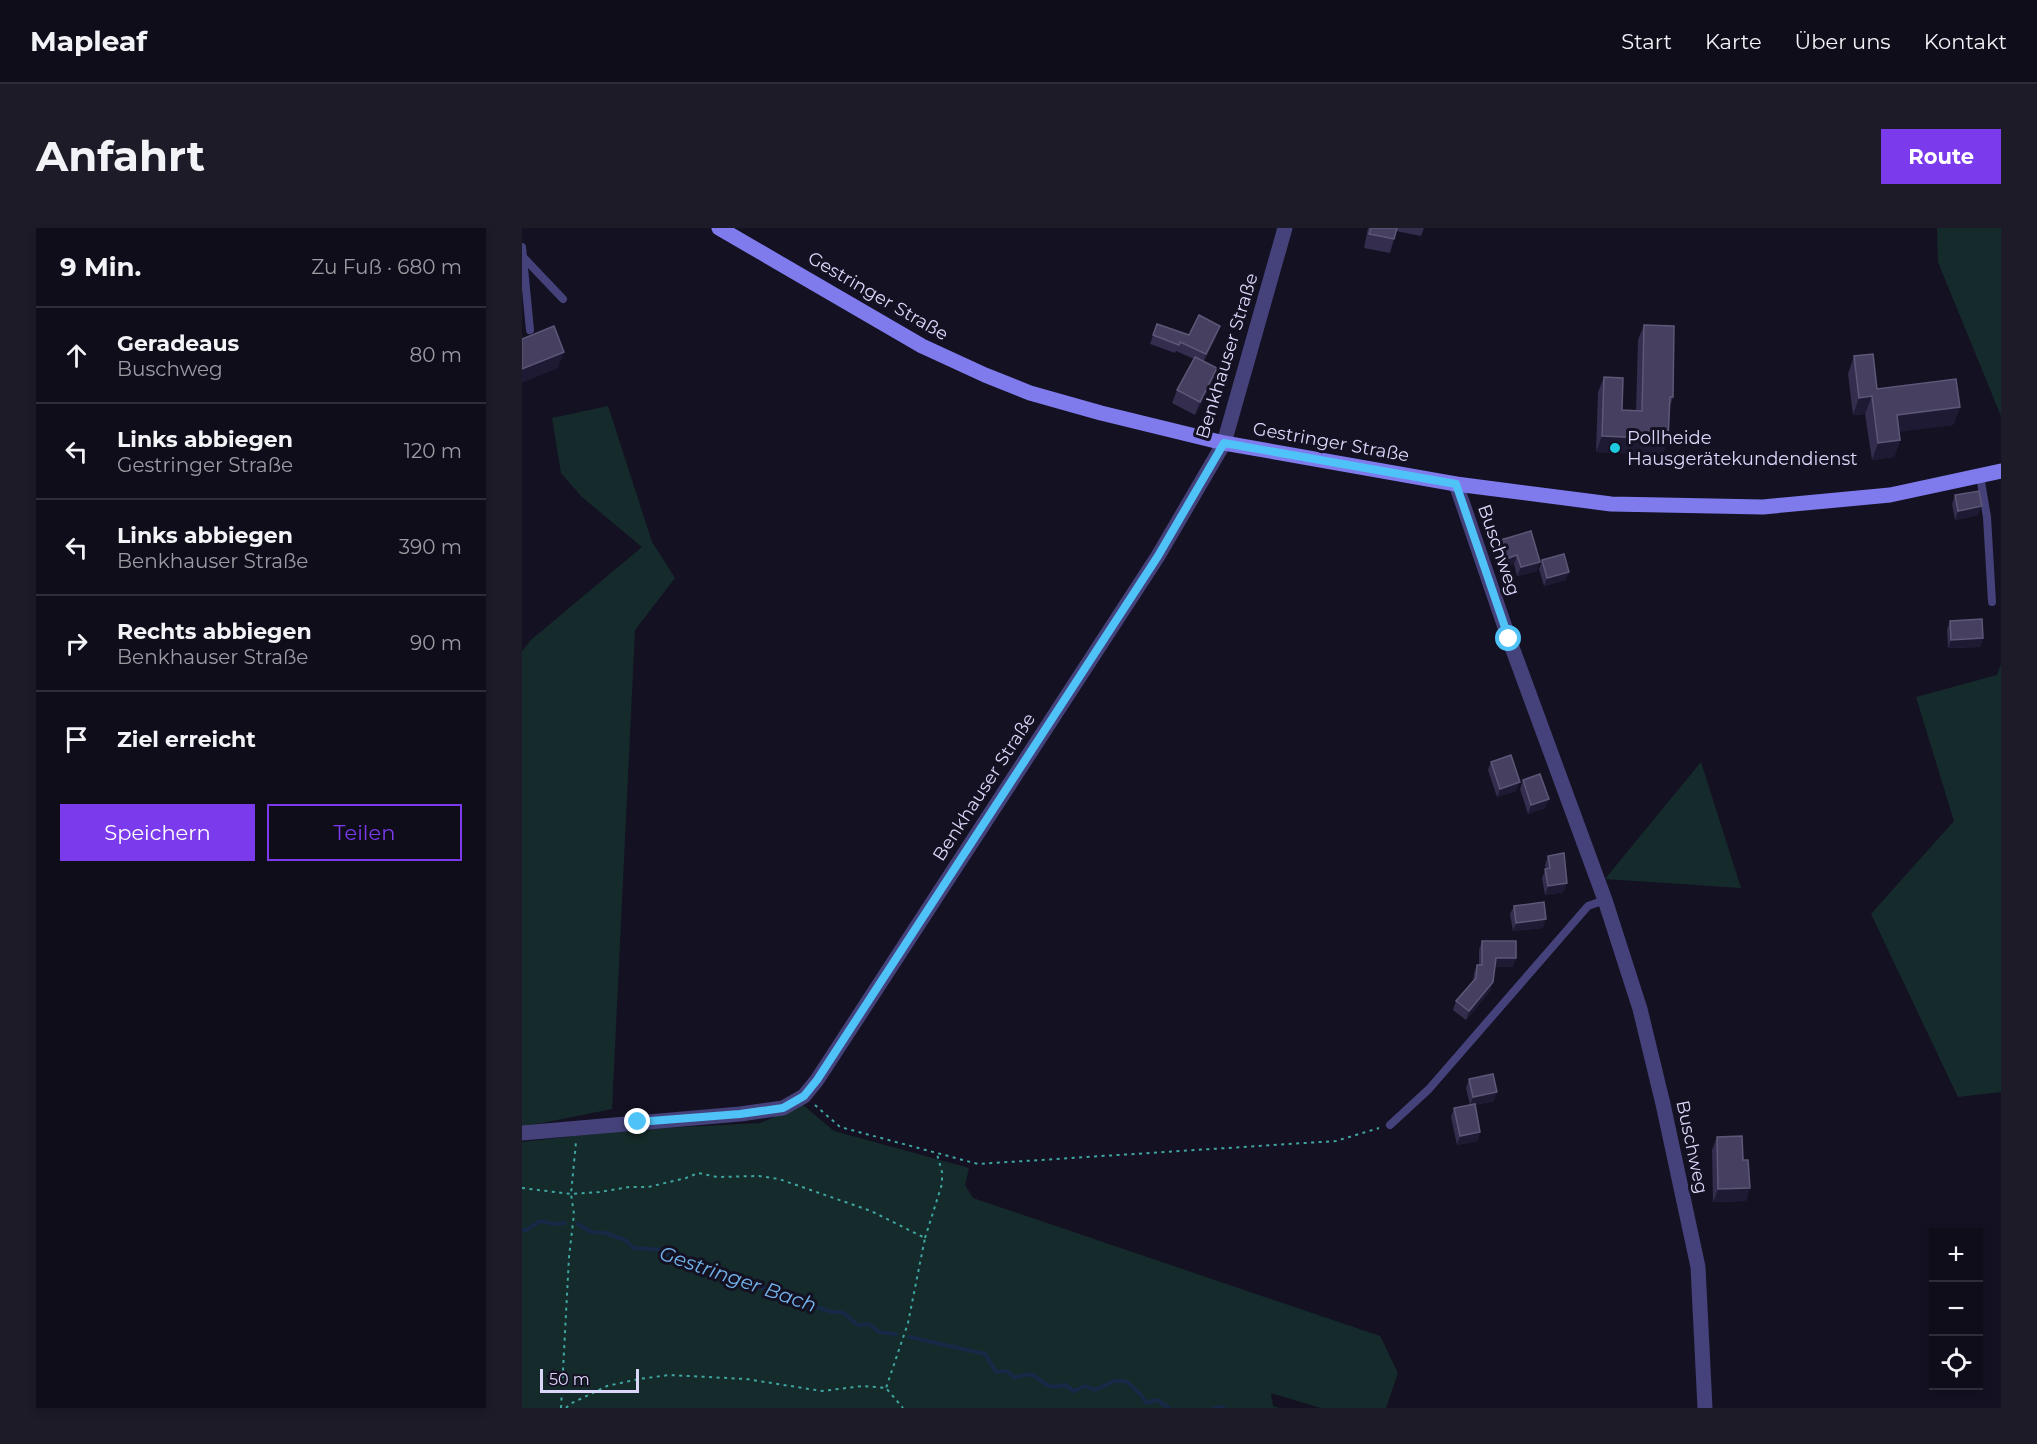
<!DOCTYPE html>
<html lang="de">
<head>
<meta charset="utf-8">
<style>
  body { margin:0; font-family:Montserrat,sans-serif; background:#1d1b27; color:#f1f3f6 }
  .controls { position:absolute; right:18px; bottom:18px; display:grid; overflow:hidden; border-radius:0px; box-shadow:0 3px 9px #0003 }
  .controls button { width:54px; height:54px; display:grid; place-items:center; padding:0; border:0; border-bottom:2px solid #2f2d39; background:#0f0d1a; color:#f1f3f6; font:30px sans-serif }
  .scale { position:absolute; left:18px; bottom:15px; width:99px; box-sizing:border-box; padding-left:6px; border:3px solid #dcd7fa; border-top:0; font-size:16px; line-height:21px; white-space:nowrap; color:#dcd7fa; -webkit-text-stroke:4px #141122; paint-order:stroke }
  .stop { position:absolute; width:18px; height:18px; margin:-14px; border:4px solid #4fc3f7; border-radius:50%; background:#fff }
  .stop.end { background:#4fc3f7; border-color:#fff; box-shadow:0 2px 6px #0008 }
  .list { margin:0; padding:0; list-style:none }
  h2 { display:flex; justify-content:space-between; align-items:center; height:78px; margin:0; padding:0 24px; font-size:26px }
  h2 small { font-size:20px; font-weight:400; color:#9b9ca2 }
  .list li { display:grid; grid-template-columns:39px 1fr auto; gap:18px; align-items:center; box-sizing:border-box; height:96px; padding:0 24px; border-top:2px solid #2f2d39 }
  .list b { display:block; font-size:22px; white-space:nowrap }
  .list p { margin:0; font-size:20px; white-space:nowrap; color:#9b9ca2 }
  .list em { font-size:20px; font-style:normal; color:#9b9ca2 }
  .actions { display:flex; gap:12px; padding:18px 24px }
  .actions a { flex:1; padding:14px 0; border:2px solid #7c3aed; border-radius:0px; text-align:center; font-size:21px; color:#7c3aed }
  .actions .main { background:#7c3aed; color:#fff }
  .icon { flex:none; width:33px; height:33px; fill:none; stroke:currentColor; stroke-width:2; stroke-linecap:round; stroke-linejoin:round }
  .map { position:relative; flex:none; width:1479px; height:1180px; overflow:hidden; border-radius:0px }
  header { display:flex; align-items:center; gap:36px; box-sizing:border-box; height:84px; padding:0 30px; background:#0f0d1a; border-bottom:2px solid #2f2d39 }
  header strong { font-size:28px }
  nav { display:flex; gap:33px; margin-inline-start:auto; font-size:21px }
  .intro { display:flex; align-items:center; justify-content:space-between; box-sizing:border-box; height:144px; padding:0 36px }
  h1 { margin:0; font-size:42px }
  .button { padding:15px 27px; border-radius:0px; background:#7c3aed; color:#fff; font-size:21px; font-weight:700 }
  main { display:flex; gap:36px; padding:0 36px }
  aside { flex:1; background:#0f0d1a; border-radius:0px; box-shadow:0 3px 9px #0003 }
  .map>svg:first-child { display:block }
</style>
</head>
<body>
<header>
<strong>Mapleaf</strong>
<nav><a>Start</a><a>Karte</a><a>Über uns</a><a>Kontakt</a></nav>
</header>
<div class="intro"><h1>Anfahrt</h1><a class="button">Route</a></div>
<main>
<aside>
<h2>9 Min.<small>Zu Fuß · 680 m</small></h2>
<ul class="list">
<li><svg class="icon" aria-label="ahead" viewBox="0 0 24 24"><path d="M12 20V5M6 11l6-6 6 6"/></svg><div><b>Geradeaus</b><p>Buschweg</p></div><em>80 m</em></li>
<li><svg class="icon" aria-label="left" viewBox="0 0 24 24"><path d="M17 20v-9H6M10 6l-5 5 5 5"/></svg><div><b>Links abbiegen</b><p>Gestringer Straße</p></div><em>120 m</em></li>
<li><svg class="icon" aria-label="left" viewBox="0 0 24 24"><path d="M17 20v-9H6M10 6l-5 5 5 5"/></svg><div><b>Links abbiegen</b><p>Benkhauser Straße</p></div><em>390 m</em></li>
<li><svg class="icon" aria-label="right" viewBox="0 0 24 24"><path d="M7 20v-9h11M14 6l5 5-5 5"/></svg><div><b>Rechts abbiegen</b><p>Benkhauser Straße</p></div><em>90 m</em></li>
<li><svg class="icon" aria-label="arrive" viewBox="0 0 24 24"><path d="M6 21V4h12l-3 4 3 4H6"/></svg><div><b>Ziel erreicht</b></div></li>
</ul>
<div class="actions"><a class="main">Speichern</a><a>Teilen</a></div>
</aside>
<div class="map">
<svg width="1479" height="1180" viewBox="0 0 1479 1180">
  <rect width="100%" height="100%" fill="#141122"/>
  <g fill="#152b2b">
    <path d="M1415,0H1479V188L1416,34Z"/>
    <path d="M86,178L130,314L153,350L113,402L90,881L0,899V423L9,412L120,319L60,269L39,245L30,190Z"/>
    <path d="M1479,436V864L1436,869L1349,686L1432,593L1394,469L1475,447Z"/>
    <path d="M1179,534L1219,660L1083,651Z"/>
    <path d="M281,877L312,903L447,940L443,957L451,970L858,1108L876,1145L864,1180H799L749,1165L751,1178L757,1180H0V914L105,902L238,895Z"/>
  </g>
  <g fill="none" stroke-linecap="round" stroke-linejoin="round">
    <g stroke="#162947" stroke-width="4">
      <path d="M56,996L69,1004L84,1005L103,1012L112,1020L142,1022L150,1029L173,1039H183L195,1043L221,1056L258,1063L263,1069L274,1072L282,1079H295L309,1084H320L336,1097L347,1096L357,1104L374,1106"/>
      <path d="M0,1002H5L18,993L33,996L43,995"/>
      <path d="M388,1109L463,1126L474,1144L485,1143L493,1150C523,1137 512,1165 543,1157L552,1163L563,1158L573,1162L592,1153H604L618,1166L625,1175L635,1172L647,1180"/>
      <path d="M692,1180L701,1179"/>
    </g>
    <g stroke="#3fa6a1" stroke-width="2" stroke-dasharray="3 4.5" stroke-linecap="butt">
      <path d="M293,877L318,899L456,936L814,913L857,900"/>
      <path d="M0,960L49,966L77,964L107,959H126L164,950L176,945L195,949L237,948L257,951L349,983L403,1010L386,1095L364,1160"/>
      <path d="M403,1010L420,956V944L415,926"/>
      <path d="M39,1180L47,1029L52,986L49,966L54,914"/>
      <path d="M44,1180L48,1176L85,1158L117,1151L147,1147L224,1151L300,1163L341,1158L364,1160L381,1180"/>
    </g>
    <g stroke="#45427b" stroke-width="8">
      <path d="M0,19L8,102"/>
      <path d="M2,30L41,71"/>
      <path d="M1458,248L1465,289L1470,374"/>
      <path d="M868,897L907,861L1066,678L1083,672"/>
    </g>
    <g stroke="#45427b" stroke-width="15">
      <path d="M934,256L987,411L1083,672L1118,781L1141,876L1176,1039L1183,1180"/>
      <path d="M0,905L218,886L261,880L282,868L295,852L636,328L702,215L763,0"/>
    </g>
    <path stroke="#7f7bed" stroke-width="15" d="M197,0L400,118L463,147L508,165L579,185L702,215L934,256L1089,276L1241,279L1368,267L1479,243"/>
  </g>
  <g fill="#342d4d">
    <path d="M846,0H902L899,8L874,3L872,11L868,25L842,20Z"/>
    <path d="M635,96L667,107H695L682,133L695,141L690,154L673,187L650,175L655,162L672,131L654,123L653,125L628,116Z"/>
    <path d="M1122,97L1151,169L1148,178L1141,227L1074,224L1076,164L1082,149L1100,182L1114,183L1116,112Z"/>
    <path d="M1332,128L1355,161L1438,179L1431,197L1377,203L1378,212L1372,229L1350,232L1343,186L1331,187L1326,146Z"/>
    <path d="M1433,267L1456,287L1433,292L1430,276Z"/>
    <path d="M975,313L1015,343L995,348L992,336L977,340L972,321Z"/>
    <path d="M1020,332L1047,344L1043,352L1022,358L1017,341Z"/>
    <path d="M1428,393L1461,410L1458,419L1426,420L1425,402Z"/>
    <path d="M969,534L994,563L975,569L966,542Z"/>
    <path d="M1001,552L1023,580L1006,586L998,561Z"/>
    <path d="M1026,628L1042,664L1023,667L1020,650L1024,641L1023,637Z"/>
    <path d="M992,678L1021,700L991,703L988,686Z"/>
    <path d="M960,713L991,739H973L968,763L944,792L931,782L934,773L951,753L952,745L955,737H957V722Z"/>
    <path d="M947,851L972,873L953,877L958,904L955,913L935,917L929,889L932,880L948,877L944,860Z"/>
    <path d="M1195,909L1221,932L1224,973L1191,974L1190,922Z"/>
  </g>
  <g fill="#1f1a34">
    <path d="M698,98L695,107L681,135L684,126Z"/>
    <path d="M42,124L36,140L0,155V141Z"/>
    <path d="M695,140L690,154L673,187L678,174Z"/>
    <path d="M1350,168L1343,186L1331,187L1337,170Z"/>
    <path d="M1438,179L1431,197L1368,205L1375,187Z"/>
    <path d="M1080,208L1146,211L1141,227L1074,224Z"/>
    <path d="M1378,212L1372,229L1350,232L1356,215Z"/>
    <path d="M1460,278L1456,287L1433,292L1436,283Z"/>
    <path d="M995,327L992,336L977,340L981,332Z"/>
    <path d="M1018,334L1015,343L995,348L999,339Z"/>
    <path d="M1047,344L1043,352L1022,358L1025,350Z"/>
    <path d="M1461,410L1458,419L1426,420L1429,412Z"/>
    <path d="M998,554L994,563L975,569L978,561Z"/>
    <path d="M1027,571L1023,580L1006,586L1009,577Z"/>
    <path d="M1045,655L1042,664L1023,667L1026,658Z"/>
    <path d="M1024,691L1021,700L991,703L994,695Z"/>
    <path d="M974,730H994L991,739H971Z"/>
    <path d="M971,754L968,763L944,792L947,783Z"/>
    <path d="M975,864L972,873L948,878L951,869Z"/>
    <path d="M958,904L955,913L935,917L938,908Z"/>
    <path d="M1228,960L1224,973L1191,974L1196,961Z"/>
  </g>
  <g fill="#463f60" stroke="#5d5778" stroke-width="1.5">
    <path d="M849,0H875L872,11L847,6Z"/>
    <path d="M677,87L698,98L684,126L658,114L657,117L631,107L635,96L667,107Z"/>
    <path d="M1122,97L1152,98L1151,169H1148L1146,211L1080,208L1082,149L1101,150L1100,182L1120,183Z"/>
    <path d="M32,98L42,124L0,141V111Z"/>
    <path d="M1351,126L1355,161L1434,151L1438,179L1375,187L1378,212L1356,215L1350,168L1337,170L1332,128Z"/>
    <path d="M673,129L695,140L678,174L655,162Z"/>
    <path d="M1457,263L1460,278L1436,283L1433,267Z"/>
    <path d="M1009,303L1018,334L999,339L995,327L981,332L975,313Z"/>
    <path d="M1042,326L1047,344L1025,350L1020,332Z"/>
    <path d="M1460,391L1461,410L1429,412L1428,393Z"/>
    <path d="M989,527L998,554L978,561L969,534Z"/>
    <path d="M1018,546L1027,571L1009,577L1001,552Z"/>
    <path d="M1042,625L1045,655L1026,658L1023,641L1028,640L1026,628Z"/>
    <path d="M1022,674L1024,691L994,695L992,678Z"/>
    <path d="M960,713H994V730H974L971,754L947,783L934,773L954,750L955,737H960Z"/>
    <path d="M971,846L975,864L951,869L947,851Z"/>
    <path d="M953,876L958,904L938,908L932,880Z"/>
    <path d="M1220,908L1221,932H1226L1228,960L1196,961L1195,909Z"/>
  </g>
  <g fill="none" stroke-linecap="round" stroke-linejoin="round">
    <path stroke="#4fc3f7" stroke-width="8" d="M116,894L218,886L261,880L282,868L295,852L636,328L702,215L934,256L987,411"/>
  </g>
  <circle fill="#1ecadf" stroke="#141122" stroke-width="2" cx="1093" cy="220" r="6"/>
  <g text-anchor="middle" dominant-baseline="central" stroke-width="6" stroke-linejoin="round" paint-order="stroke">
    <g font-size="18" fill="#dcd7fa" stroke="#141122">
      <text transform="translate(356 68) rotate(30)">Gestringer Straße</text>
      <text transform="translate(705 128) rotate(-73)">Benkhauser Straße</text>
      <text transform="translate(809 214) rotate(10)">Gestringer Straße</text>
      <text transform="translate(977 322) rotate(71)">Buschweg</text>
      <text transform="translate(462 559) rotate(-57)">Benkhauser Straße</text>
      <text transform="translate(1170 919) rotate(78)">Buschweg</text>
    </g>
    <g font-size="18" fill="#dcd7fa" stroke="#141122" text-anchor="start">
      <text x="1105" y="210">Pollheide<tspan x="1105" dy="21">Hausgerätekundendienst</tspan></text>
    </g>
    <g font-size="20" font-style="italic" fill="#73b3ec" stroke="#141122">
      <text transform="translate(216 1051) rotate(19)">Gestringer Bach</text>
    </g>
  </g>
</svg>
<div class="controls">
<button>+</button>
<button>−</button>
<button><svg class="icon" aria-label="locate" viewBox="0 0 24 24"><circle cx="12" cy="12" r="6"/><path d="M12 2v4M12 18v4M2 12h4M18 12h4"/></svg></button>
</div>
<div class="scale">50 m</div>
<div class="stop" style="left:987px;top:411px"></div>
<div class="stop end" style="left:116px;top:894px"></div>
</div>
</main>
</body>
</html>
